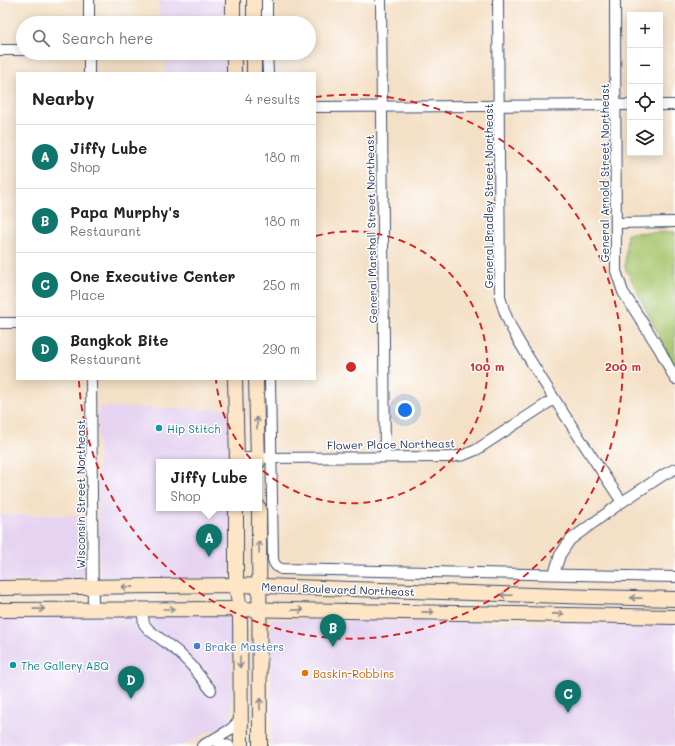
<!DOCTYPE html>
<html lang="en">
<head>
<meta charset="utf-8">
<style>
  body { margin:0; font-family:Mali,sans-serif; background:#f6f6f6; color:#222 }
  .controls { position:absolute; right:12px; top:12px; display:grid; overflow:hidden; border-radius:0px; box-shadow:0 2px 10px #0003 }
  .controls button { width:36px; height:36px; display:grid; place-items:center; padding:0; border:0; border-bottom:1px solid #e0e0e0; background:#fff; color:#222; font:20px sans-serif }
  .you { position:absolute; left:405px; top:410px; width:14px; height:14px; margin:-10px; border:3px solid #fff; border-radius:50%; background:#1a73e8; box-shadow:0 0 0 6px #1a73e833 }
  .badge { display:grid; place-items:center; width:26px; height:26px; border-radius:50%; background:#0f766e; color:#fff; font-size:13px; font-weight:700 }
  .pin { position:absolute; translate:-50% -33px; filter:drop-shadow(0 1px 2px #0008) }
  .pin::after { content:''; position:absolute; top:21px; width:14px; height:12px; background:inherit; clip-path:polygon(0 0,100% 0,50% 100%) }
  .popup { position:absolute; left:156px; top:459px; width:106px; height:52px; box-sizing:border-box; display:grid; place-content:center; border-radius:0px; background:#fff; filter:drop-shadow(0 1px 3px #0005); font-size:13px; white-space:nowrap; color:#767676 }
  .popup b { font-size:15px; color:#222 }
  .popup::after { content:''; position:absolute; left:50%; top:100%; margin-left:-8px; border:8px solid transparent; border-top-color:#fff }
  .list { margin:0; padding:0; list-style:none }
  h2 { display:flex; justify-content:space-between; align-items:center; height:52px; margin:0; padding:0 16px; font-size:17px }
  h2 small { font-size:13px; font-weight:400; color:#767676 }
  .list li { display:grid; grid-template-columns:26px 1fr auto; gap:12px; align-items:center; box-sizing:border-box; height:64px; padding:0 16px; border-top:1px solid #e0e0e0 }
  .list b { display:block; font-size:15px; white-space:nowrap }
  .list p { margin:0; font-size:13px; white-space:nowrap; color:#767676 }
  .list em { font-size:13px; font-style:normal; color:#767676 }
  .icon { flex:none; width:22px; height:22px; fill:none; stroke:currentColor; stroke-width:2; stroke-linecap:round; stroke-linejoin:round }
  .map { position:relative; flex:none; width:675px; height:746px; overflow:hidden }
  .search { position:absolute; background:#fff; box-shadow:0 2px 10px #0003; left:16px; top:16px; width:300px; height:44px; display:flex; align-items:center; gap:10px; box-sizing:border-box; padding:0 14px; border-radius:22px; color:#767676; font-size:15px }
  .panel { position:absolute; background:#fff; box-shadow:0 2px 10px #0003; left:16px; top:72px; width:300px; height:308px; border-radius:0px }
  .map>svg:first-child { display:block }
</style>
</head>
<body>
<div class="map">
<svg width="675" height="746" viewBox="0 0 675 746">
  <rect width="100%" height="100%" fill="#fff"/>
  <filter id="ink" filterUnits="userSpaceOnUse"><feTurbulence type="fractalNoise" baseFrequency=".025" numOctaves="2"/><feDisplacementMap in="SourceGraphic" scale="8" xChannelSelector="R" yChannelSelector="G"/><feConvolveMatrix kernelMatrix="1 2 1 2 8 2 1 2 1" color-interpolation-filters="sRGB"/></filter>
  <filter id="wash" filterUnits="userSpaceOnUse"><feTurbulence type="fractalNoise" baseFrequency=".012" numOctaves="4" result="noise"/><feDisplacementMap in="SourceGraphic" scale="16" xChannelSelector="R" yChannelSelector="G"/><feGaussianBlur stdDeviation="0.9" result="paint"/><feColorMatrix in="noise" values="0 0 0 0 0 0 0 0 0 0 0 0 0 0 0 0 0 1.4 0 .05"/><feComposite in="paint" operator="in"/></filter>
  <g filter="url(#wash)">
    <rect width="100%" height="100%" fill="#f4e0c6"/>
    <g fill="#e5d3f1">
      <rect x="159" y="0" width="68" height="23"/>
      <path d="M222,56L226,58L228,61V73H166V57Z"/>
      <path d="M98,407L230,409L231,462H159V508H231L230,574L228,577L224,578L108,579L103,577L100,571L99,517L98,507Z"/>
      <path d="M0,515H83L84,575L81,580L0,581Z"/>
      <path d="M220,615L229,619L231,624L232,688L231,723L221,731H210L182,746H0V616Z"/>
      <path d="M271,619L675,625V746H272Z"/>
    </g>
    <path fill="#a7c46b" stroke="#617a64" d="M675,232V368L625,267L627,233Z"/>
  </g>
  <g filter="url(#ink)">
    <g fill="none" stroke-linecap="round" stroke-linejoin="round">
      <g stroke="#3c4a6e" stroke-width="12">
        <g id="minor">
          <path d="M89,0V23"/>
          <path d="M267,0V23"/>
          <path d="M381,0L385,457"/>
          <path d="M498,0L500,297C508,328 523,348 540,376C566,418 594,460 622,502"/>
          <path d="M615,0L616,271L623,292L660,350L675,379"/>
          <path d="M0,50H23"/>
          <path d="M89,53V73"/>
          <path d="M267,53L268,73"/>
          <path d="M660,105H675"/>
          <path d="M315,107L630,105"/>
          <path d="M616,223L675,222"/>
          <path d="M0,323H17"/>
          <path d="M91,379L93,609"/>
          <path d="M270,379L273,559C274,564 276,567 281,569L675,577"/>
          <path d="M237,458L451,457L464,455L476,450L554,399"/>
          <path d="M554,574L560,555L570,540L622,502L665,474L675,469"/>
          <path d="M142,609L144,624L149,630L178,652L191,665L211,690"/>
          <path d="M213,740L229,746"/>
          <path d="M202,746L231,729L241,719"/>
        </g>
      </g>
      <g stroke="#3c4a6e" stroke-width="16">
        <g id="secondary">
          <path d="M233,0V23"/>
          <path d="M254,0V23"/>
          <path d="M234,53V73"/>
          <path d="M254,53V73"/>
          <path d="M235,379L237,462"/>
          <path d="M256,379L258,462"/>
          <path d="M236,508V585L240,609L241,746"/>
          <path d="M259,508L260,746"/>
          <path d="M0,588L236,585L592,597L675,599"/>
          <path d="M0,610L240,609L675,617"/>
        </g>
      </g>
      <use href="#minor" stroke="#fff" stroke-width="10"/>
      <use href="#secondary" stroke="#fde5c5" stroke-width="14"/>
    </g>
    <defs><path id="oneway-shaft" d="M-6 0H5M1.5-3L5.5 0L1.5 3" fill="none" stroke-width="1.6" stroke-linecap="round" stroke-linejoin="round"/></defs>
    <g stroke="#8c8a92">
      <use href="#oneway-shaft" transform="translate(257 423) rotate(-91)"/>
      <use href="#oneway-shaft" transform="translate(259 547) rotate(-91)"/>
      <use href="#oneway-shaft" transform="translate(127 587) rotate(179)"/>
      <use href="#oneway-shaft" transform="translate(506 595) rotate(-178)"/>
      <use href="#oneway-shaft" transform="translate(636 598) rotate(-179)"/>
      <use href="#oneway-shaft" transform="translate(39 609) rotate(-1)"/>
      <use href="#oneway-shaft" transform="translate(169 609)"/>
      <use href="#oneway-shaft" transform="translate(298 610) rotate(1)"/>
      <use href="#oneway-shaft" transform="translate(428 612) rotate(1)"/>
      <use href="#oneway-shaft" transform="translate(558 614) rotate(1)"/>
      <use href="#oneway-shaft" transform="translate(240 662) rotate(90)"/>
      <use href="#oneway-shaft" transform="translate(260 704) rotate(-90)"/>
    </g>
  </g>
  <g fill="none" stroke="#d62828" stroke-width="2" stroke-dasharray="7 5">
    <path d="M316 236A136 136 0 1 1 216 380"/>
    <path d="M315 97A272 272 0 1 1 79 381"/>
  </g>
  <g fill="#0f9aa8" stroke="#fff" stroke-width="1.5">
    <circle cx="159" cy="428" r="4"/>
    <circle cx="13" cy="665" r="4"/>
  </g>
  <circle fill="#3f7fe0" stroke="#fff" stroke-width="1.5" cx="197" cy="646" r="4"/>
  <circle fill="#e8710a" stroke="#fff" stroke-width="1.5" cx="305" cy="673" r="4"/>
  <g text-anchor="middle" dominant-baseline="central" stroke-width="3" stroke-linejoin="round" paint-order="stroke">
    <g font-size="11" fill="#1b2f5e" stroke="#fff">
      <text transform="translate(604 173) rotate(-90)">General Arnold Street Northeast</text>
      <text transform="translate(488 196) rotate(-90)">General Bradley Street Northeast</text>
      <text transform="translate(371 229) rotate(-91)">General Marshall Street Northeast</text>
      <text transform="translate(391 444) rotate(-1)">Flower Place Northeast</text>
      <text transform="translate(80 494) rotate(-90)">Wisconsin Street Northeast</text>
      <text transform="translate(338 589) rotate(2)">Menaul Boulevard Northeast</text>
    </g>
    <g font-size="11" fill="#0d838f" stroke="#fff" text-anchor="start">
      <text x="167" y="428">Hip Stitch</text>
      <text x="21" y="665">The Gallery ABQ</text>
    </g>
    <g font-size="11" fill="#366cbe" stroke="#fff" text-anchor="start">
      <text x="205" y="646">Brake Masters</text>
    </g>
    <g font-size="11" fill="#c56008" stroke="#fff" text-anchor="start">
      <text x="313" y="673">Baskin-Robbins</text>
    </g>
  </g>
  <circle cx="351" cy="367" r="6" fill="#d62828" stroke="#fff" stroke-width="2"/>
  <g font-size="12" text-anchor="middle" font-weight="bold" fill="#d62828" stroke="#fff" stroke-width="3" stroke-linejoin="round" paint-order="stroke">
    <text x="487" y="371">100 m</text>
    <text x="623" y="371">200 m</text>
  </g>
</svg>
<div class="controls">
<button>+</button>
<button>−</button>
<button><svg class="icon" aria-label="locate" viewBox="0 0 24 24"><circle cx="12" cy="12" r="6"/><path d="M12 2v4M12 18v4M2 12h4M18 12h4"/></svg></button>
<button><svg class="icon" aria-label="layers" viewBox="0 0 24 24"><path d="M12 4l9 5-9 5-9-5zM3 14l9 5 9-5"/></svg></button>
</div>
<div class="you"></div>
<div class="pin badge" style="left:209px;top:557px">A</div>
<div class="popup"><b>Jiffy Lube</b>Shop</div>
<div class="pin badge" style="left:333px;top:647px">B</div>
<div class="pin badge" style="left:568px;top:713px">C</div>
<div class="pin badge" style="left:131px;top:699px">D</div>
<div class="search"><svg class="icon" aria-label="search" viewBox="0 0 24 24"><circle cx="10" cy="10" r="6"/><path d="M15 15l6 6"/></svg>Search here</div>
<section class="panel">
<h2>Nearby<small>4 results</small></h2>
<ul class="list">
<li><span class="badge">A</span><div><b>Jiffy Lube</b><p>Shop</p></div><em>180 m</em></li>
<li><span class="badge">B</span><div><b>Papa Murphy's</b><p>Restaurant</p></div><em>180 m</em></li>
<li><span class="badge">C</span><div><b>One Executive Center</b><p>Place</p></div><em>250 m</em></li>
<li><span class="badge">D</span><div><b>Bangkok Bite</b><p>Restaurant</p></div><em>290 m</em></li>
</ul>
</section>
</div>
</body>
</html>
